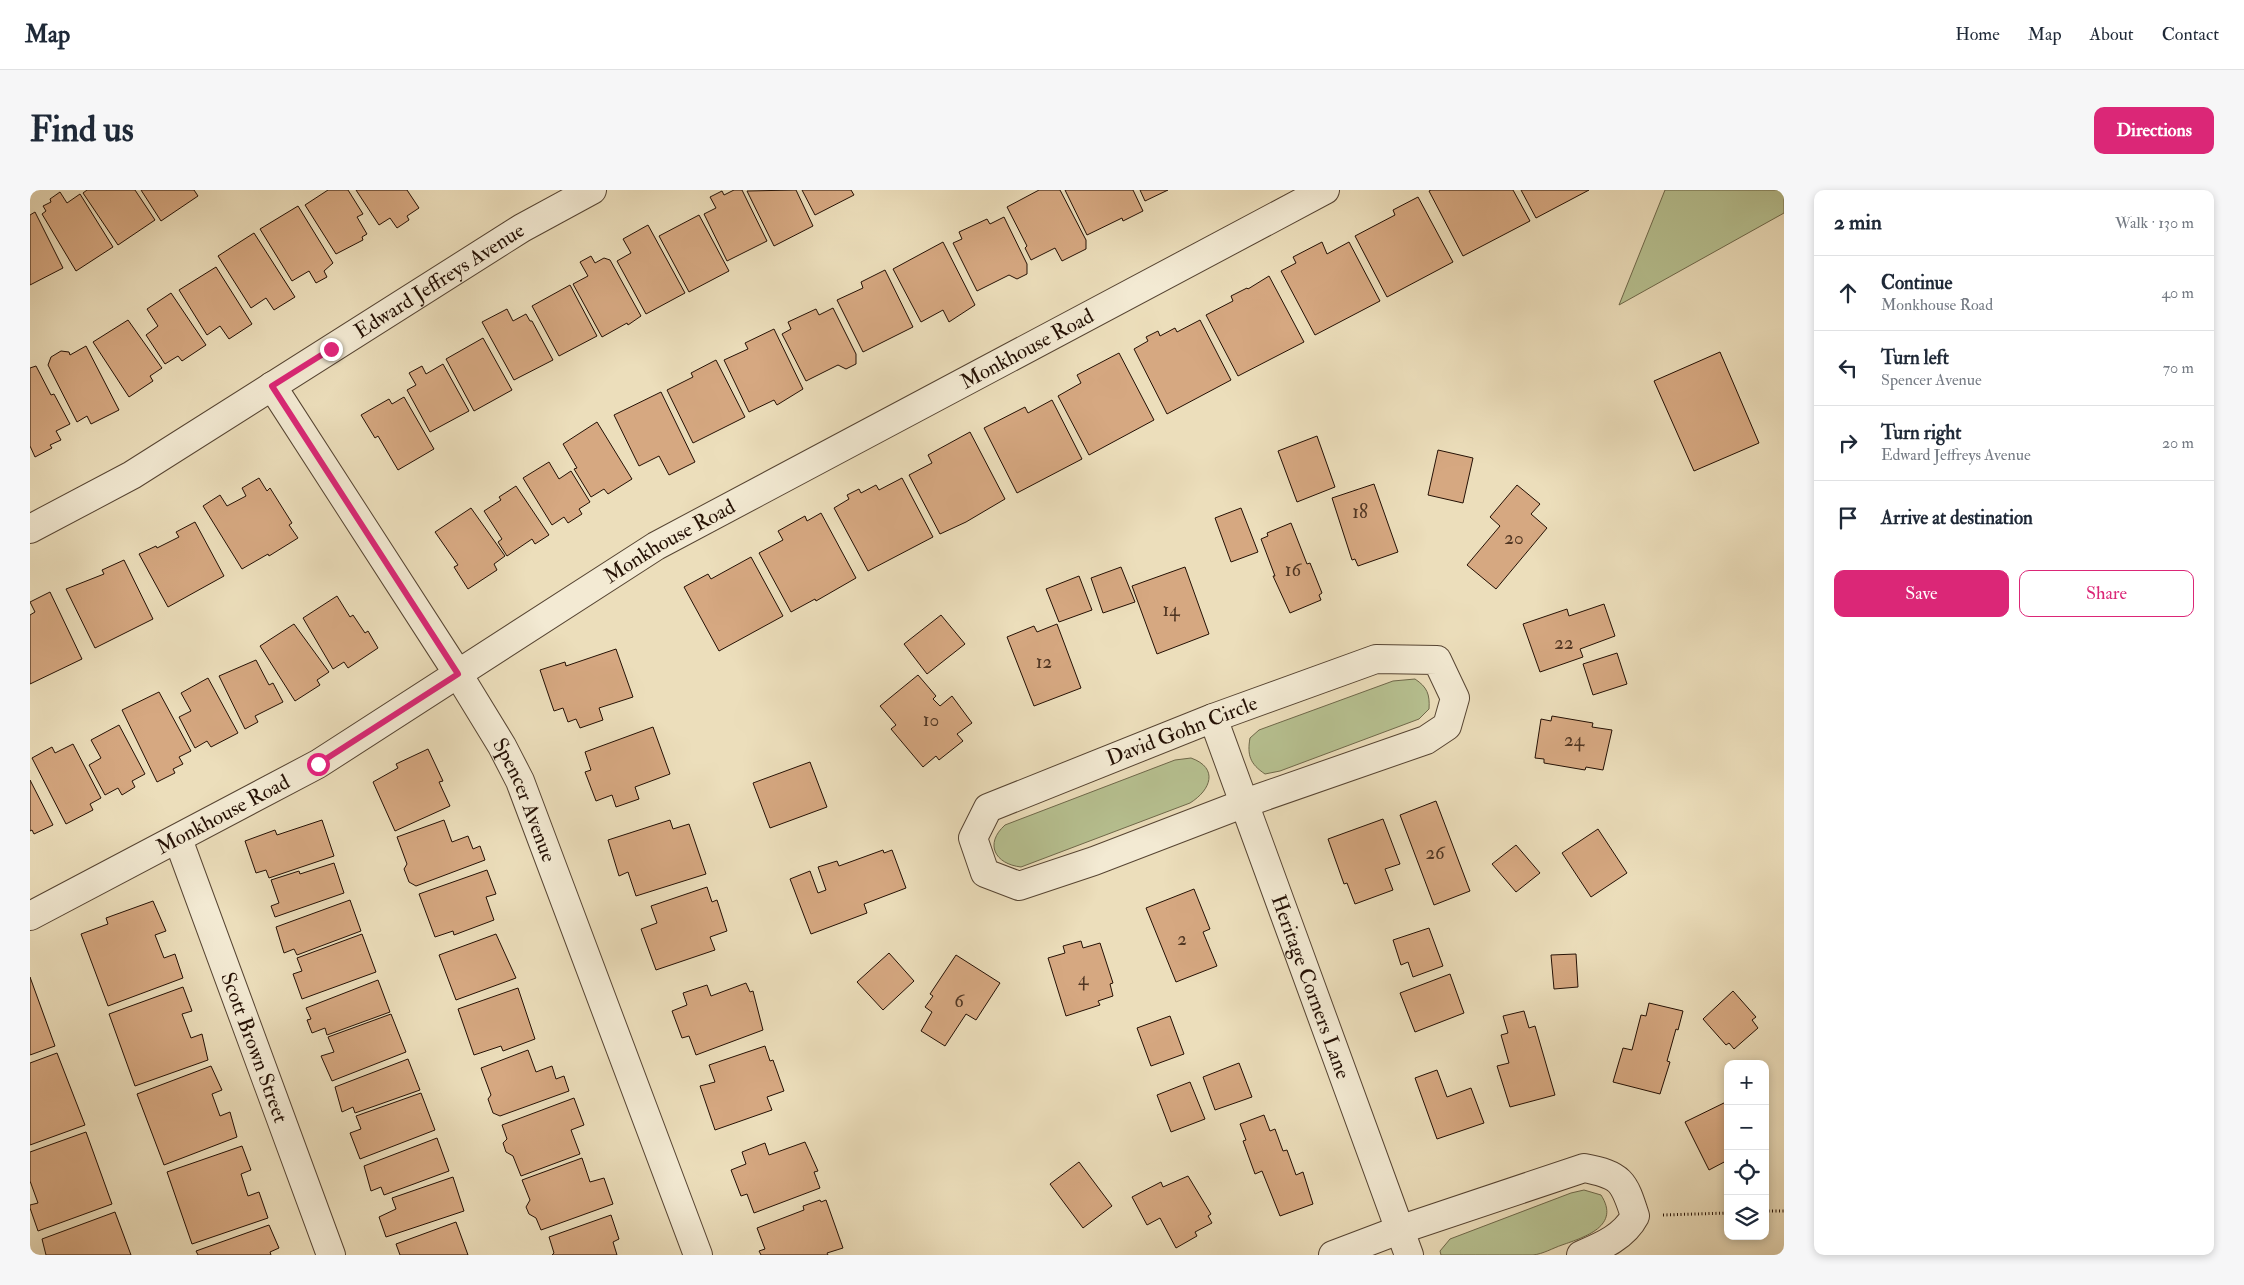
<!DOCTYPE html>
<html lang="en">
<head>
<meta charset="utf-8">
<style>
  body { margin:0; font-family:"IM FELL Double Pica",serif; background:#f6f6f7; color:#1f2937 }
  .controls { position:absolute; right:15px; bottom:15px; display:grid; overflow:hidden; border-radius:10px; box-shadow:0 2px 8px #0003 }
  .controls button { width:45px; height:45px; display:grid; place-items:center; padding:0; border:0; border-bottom:1px solid #e0e1e3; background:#fff; color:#1f2937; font:25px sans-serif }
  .stop { position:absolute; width:15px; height:15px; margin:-11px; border:4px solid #db2777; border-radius:50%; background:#fff }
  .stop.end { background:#db2777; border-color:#fff; box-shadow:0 1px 5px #0008 }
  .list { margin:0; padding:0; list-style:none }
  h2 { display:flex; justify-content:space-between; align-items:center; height:65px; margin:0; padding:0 20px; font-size:21px }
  h2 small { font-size:16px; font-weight:400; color:#747a83 }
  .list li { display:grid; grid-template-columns:32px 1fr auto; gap:15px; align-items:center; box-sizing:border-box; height:75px; padding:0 20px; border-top:1px solid #e0e1e3 }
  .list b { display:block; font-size:19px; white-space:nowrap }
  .list p { margin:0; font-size:16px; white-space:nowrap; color:#747a83 }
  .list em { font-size:16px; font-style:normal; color:#747a83 }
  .actions { display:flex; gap:10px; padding:15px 20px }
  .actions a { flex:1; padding:11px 0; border:1px solid #db2777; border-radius:10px; text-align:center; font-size:18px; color:#db2777 }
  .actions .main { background:#db2777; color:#fff }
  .icon { flex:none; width:28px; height:28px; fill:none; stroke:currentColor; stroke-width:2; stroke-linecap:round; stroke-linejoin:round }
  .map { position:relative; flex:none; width:1754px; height:1065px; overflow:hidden; border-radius:10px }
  header { display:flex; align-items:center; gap:30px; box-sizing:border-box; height:70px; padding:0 25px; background:#fff; border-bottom:1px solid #e0e1e3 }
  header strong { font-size:24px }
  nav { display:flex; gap:28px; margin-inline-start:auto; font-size:18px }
  .intro { display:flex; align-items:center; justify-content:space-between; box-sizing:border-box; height:120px; padding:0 30px }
  h1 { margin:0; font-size:35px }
  .button { padding:12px 22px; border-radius:10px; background:#db2777; color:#fff; font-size:18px; font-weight:700 }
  main { display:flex; gap:30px; padding:0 30px }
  aside { flex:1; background:#fff; border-radius:10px; box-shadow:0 2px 8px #0003 }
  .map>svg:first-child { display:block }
</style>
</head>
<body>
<header>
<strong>Map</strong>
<nav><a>Home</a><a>Map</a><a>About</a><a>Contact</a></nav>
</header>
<div class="intro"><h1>Find us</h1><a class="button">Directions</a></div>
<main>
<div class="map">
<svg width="1754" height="1065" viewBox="0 0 1754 1065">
  <rect width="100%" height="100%" fill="#ecdebb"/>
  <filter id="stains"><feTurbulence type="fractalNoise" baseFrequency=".004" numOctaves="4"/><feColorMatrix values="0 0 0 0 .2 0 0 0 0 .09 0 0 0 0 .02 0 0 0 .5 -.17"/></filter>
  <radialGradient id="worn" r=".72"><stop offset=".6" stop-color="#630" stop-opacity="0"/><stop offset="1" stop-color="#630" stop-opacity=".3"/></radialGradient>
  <g fill="#b7c191" stroke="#6e684a">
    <path d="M1635,0H1754V23L1589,115Z"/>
    <path d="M1385,489C1397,497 1400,504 1399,519L1389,529L1250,581L1235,584C1220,574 1217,565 1220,548L1229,540L1363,491Z"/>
    <path d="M1161,568C1189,578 1181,600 1160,613L991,677C965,674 954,654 975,635L1145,570Z"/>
    <path d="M1554,1000L1571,1005C1591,1036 1555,1047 1532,1055C1523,1058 1513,1064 1503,1065C1475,1065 1440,1065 1411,1065L1410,1061L1420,1049L1541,1003Z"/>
  </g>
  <g fill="#d6a881" stroke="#241004">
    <path d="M57,0H105L125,30L88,55L53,3Z"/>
    <path d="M111,0H164L168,6L131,31Z"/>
    <path d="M298,0H318L333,24L327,27L337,44L332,47L333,50L306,64L275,15Z"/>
    <path d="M326,0H377L389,18L377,26L379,30L367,38L360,28L349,35Z"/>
    <path d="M704,0H712L737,51L697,71L674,24L686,18L680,7L692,1L694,5Z"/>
    <path d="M766,0L783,36L744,56L717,1Z"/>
    <path d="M772,0H821L824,5L785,25Z"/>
    <path d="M1009,0H1030L1056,50V59L1032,71L1025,58L1001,70L995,58L997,56L977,17Z"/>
    <path d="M1035,0H1103L1113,21L1093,31L1092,28L1057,45Z"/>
    <path d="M1110,0H1138L1115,11Z"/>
    <path d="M1401,0H1483L1500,31L1433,66L1399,1Z"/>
    <path d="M1491,0H1559L1506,28Z"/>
    <path d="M30,2L37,13L50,4L83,57L46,81L12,24L16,21L13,16L21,12L20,9Z"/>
    <path d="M1388,7L1423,72L1357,107L1325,46L1365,25L1363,20Z"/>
    <path d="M268,16L303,73L294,81L297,87L286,93L279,81L262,91L230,39Z"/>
    <path d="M5,22L33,78L0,95V25Z"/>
    <path d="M669,25L699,81L659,102L629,46Z"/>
    <path d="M974,27L997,74V84L987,89L979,85L947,101L923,53L932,49L929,42L957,29L960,34Z"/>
    <path d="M618,35L655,103L616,124L587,71L601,63L593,49Z"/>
    <path d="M224,43L265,107L244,120L236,108L221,118L188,66Z"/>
    <path d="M913,52L945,115L919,132L913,120L891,132L863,79Z"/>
    <path d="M1292,52L1297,64L1319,52L1350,111L1285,145L1251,81L1266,73L1263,67Z"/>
    <path d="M561,66L565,73L574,68L580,70L611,126L598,135L597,133L572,147L543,94L558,86L550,72Z"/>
    <path d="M186,77L222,134L199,149L190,136L177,145L149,100Z"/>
    <path d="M855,80L883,137L833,162L807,110L833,98L831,92Z"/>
    <path d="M1239,86L1274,152L1208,186L1176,125L1203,111L1201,106L1217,98L1218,99Z"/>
    <path d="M540,95L567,146L529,166L502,116Z"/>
    <path d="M141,103L176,155L152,171L148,166L135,174L116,145L128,136L117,119Z"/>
    <path d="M803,118L826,164V174L816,179L808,175L776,191L752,144L761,139L758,132L786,119L789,125Z"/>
    <path d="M477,119L483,131L496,124L500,131H502L523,170L484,190L452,132Z"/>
    <path d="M98,130L132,178L120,186L123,191L99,207L63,152Z"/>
    <path d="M1170,130L1201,190L1137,224L1104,159L1118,151L1116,147L1128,141L1130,146L1145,138L1147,142Z"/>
    <path d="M744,139L773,199L747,215L744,210L719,222L694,170L718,159L715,153Z"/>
    <path d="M453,148L482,200L444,221L416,169Z"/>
    <path d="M56,156L89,220L61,234L57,226L47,232L18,175L21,167L31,161L39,162L40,165Z"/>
    <path d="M1690,162L1729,253L1664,281L1624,191Z"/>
    <path d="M1089,163L1124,230L1059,265L1028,206L1051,193L1047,185Z"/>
    <path d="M686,170L715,227L663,253L637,200L663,187L661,183Z"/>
    <path d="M413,174L439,221L400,242L377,200L386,195L379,183L392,176L396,184Z"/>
    <path d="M6,176L21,205L24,204L40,234L26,241L31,250L20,255L22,258L5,267L0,256V178Z"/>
    <path d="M631,202L665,272L639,285L629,266L609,276L584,225Z"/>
    <path d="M374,207L404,259L368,280L348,246L345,248L331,225L359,209L362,214Z"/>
    <path d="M1022,210L1052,269L987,303L954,238L995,217L998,223Z"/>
    <path d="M567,232L602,289L578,304L574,299L561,307L544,279L547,278L533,254Z"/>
    <path d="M940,242L975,309L936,332L910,344L879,285L902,273L898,265Z"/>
    <path d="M1287,246L1305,297L1267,312L1248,261Z"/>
    <path d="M1408,260L1443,268L1433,313L1398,305Z"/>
    <path d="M519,272L529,289L541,281L560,312L549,319L552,324L538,333L534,327L522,335L493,288Z"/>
    <path d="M229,288L237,301L240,298L262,333L259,335L268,348L239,366L238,364L212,379L173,316L190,305L197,316L216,306L212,298Z"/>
    <path d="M872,288L903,347L838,381L804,318L819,309L817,305L829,299L831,303L846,295L849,300Z"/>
    <path d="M1344,294L1368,362L1328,376L1325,369L1322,370L1302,308Z"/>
    <path d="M1487,295L1510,314L1501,324L1517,338L1466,399L1437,375L1470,336L1460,327Z"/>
    <path d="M486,296L519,345L505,354L502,349L477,366L468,352L472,349L454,321L471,310L469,307Z"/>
    <path d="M441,318L475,366L464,374L467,380L438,399L424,377L428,375L405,342Z"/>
    <path d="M1211,318L1228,362L1201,372L1185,328Z"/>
    <path d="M791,323L826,388L786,411L785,409L761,422L729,363L753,350L748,341L775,326L777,331Z"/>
    <path d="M165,332L194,386L138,417L109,364L126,356L127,358L149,347L146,342Z"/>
    <path d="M1261,333L1277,374L1280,373L1292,403L1289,405L1291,410L1260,423L1243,386H1245L1231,349L1238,346L1237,343Z"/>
    <path d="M721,367L753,426L689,461L654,397L678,384L681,389Z"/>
    <path d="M94,370L123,429L65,458L36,399L74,384L72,380Z"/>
    <path d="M1091,377L1105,412L1073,423L1061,388Z"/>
    <path d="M1155,377L1179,444L1127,464L1102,396Z"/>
    <path d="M1049,386L1062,420L1029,432L1016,399Z"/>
    <path d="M20,402L52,469L0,494V425L5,422L0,412Z"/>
    <path d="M307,406L320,427L323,425L335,443L338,441L348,458L318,478L314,472L303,479L273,428Z"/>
    <path d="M1574,414L1585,446L1550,459L1553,467L1510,482L1493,434L1537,419L1539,426Z"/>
    <path d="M911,425L935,454L897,484L874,454Z"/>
    <path d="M264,434L299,482L287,490L290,495L265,511L230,456Z"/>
    <path d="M1027,434L1051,498L1004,516L977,447L1004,436L1007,442Z"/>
    <path d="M586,459L603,507L569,518L573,530L550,538L546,529L538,532L533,518L524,521L510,480L535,472L536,476Z"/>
    <path d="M1587,463L1597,494L1563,505L1553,474Z"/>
    <path d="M226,470L239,495L243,493L253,512L225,526L228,532L215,539L189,486Z"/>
    <path d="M888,485L906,506L903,509L910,516L922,506L942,533L927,544L933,551L909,570L906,566L893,577L861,539L866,535L850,516Z"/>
    <path d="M178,488L208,543L181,557L177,551L165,558L149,527L161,521L151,503Z"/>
    <path d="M129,502L161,561L149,567L153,574L143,579L145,583L127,592L92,520Z"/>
    <path d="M1522,526L1563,533L1562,537L1582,540L1573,580L1556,577L1555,580L1514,573V569L1505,568L1511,529L1521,531Z"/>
    <path d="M89,535L115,584L102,591L105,597L92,605L88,598L75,605L59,575L71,568L61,550Z"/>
    <path d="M623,537L640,584L605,597L609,609L586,617L582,605L566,611L555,582L561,580L555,562Z"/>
    <path d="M43,554L71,608L60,614L63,620L36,634L2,568L22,557L25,563Z"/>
    <path d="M398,559L413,591L409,592L420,616L365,641L343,592L368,578L366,574Z"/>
    <path d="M780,572L797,617L740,638L723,593Z"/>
    <path d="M0,590L23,635L4,644L2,640L0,641Z"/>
    <path d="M1406,611L1440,701L1404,715L1370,625Z"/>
    <path d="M1353,629L1370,674L1355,679L1363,700L1325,714L1317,693L1314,694L1298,649Z"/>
    <path d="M292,630L304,666L239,688L236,680L226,683L215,651L245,640L247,645Z"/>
    <path d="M414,630L422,652L438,646L443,659L450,656L455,670L386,696L379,692L374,679L377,674L367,647Z"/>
    <path d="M640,630L643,639L659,634L676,684L606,706L598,682L589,686L578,650Z"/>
    <path d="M1568,639L1597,683L1561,707L1532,663Z"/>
    <path d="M1486,655L1510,683L1486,702L1462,674Z"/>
    <path d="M853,660L854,663L862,660L876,698L834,714L837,723L781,744L760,689L780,681L788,703L796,700L788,677L807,671L809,676Z"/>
    <path d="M304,673L314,703L245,727L241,716L249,713L241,690L269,681L270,684Z"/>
    <path d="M457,680L466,704L456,707L464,730L424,745L423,741L405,747L389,704Z"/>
    <path d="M677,697L682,712L687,710L697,741L680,747L685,760L626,780L611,739L627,733L621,716Z"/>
    <path d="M1164,699L1180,739L1173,742L1187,776L1146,792L1116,718Z"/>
    <path d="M320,710L331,741L267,765L264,759L254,763L246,737Z"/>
    <path d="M123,711L136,741L125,745L134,768L145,764L153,788L78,816L51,744L78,734L76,728Z"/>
    <path d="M1399,738L1413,776L1383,787L1378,772L1371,775L1363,750Z"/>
    <path d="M332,744L346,782L272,809L263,784L272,781L267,768Z"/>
    <path d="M466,744L486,788L426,810L409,765Z"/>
    <path d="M1051,751L1053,758L1070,753L1083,793L1080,794L1083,806L1068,811L1070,815L1036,826L1018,768L1035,763L1033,756Z"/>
    <path d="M859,763L884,791L853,820L827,792Z"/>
    <path d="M1546,764L1548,797L1524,799L1521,765Z"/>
    <path d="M926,765L970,793L946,830L936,824L915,856L891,841L902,822L895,817L903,806L900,804Z"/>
    <path d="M1420,784L1434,823L1385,842L1370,803Z"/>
    <path d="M0,787L25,856L0,865Z"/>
    <path d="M348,790L360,822L297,845L295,838L282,843L277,830L281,829L276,818Z"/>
    <path d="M716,793L720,802L723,801L733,840L666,865L659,846L652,848L642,821L657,815L653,803L677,795L681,806Z"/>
    <path d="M153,797L162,821L152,824L161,848L172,844L178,870L105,896L79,824Z"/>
    <path d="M488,798L505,849L473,861L471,856L444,865L428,819Z"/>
    <path d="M1703,801L1726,827L1722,830L1728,838L1704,859L1699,853L1696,855L1673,829Z"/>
    <path d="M1619,813L1653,821L1648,840L1646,839L1637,871L1640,872L1630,904L1583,892L1593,858L1602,860L1611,825L1616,826Z"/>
    <path d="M1494,821L1499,838L1505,836L1525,905L1480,917L1467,876L1479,873L1471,845L1478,843L1473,826Z"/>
    <path d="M361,824L376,862L302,891L291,866L304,862L298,847Z"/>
    <path d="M1140,826L1154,864L1121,876L1107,838Z"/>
    <path d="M735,856L740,871L743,870L754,901L737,907L742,920L685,940L670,896L685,892L679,875Z"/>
    <path d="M498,860L506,882L522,876L526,889L534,886L539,901L470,926L463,923L458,909L461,905L451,878Z"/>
    <path d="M27,863L55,935L0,955V873Z"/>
    <path d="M378,869L390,900L325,923L323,917L312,922L305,897Z"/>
    <path d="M1209,873L1222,907L1185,920L1173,887Z"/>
    <path d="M181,876L192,900L182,904L190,926L200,922L207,947L134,975L107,904Z"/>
    <path d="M1407,880L1417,907L1441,898L1454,933L1407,949L1385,888Z"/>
    <path d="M1160,892L1175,929L1141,942L1127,905Z"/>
    <path d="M391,903L405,940L330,969L320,943L331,939L326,926Z"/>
    <path d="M544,908L554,935L541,940L550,964L491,986L483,966L476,962L473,953L477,949L472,935Z"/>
    <path d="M1698,911V970L1679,980L1655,932Z"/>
    <path d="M1234,925L1240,941L1245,939L1253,961L1257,960L1266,985L1273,982L1283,1014L1250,1026L1232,981L1225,984L1213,951L1216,950L1210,934Z"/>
    <path d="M56,942L82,1014L8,1041L0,1018V1015L8,1013L0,991V962Z"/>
    <path d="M407,948L419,981L354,1005L351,997L341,1001L334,976Z"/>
    <path d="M775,952L788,981L784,982L790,998L724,1023L717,1004L711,1006L701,980L716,974L712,962L735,953L739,965Z"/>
    <path d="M212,956L221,980L211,984L218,1006L229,1002L238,1028L162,1054L137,982Z"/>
    <path d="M552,968L560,992L574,988L583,1014L511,1040L506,1028L499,1024L496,1017L500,1010L492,990Z"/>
    <path d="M1049,972L1082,1016L1053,1038L1020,994Z"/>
    <path d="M1158,986L1181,1024L1178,1026L1182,1033L1165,1042L1167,1046L1146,1058L1130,1028L1117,1035L1102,1007L1131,992L1133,997Z"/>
    <path d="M423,987L434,1021L356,1047L349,1027L366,1019L362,1008Z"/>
    <path d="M790,1010L791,1012L796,1010L813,1058L797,1063L798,1065H731L729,1061L735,1059L727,1038L774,1020L773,1016Z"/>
    <path d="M85,1022L101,1065H16L12,1049Z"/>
    <path d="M581,1025L589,1049L583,1052L587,1065H522L524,1063L519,1047Z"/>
    <path d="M426,1032L438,1065H370L366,1054Z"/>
    <path d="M239,1035L249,1058L240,1062L241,1065H168L166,1061Z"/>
  </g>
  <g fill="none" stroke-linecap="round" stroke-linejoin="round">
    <g stroke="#564432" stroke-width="30">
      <g id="minor">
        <path id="s1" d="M242,196L428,484L472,556L490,591L668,1065"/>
        <path id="s2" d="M0,339L102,285L492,38L562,0"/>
        <path d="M1346,469L1407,470L1425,508L1417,536L1396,550L1215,613L1064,671L989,696L955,683L943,648L958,618L1183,528Z"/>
        <path id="s3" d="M1183,528L1379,1065"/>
        <path id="s4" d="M148,649L301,1065"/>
        <path id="s5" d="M0,726L288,574L626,356L1295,0"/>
        <path d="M1303,1065L1369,1040L1554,978C1591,985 1594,991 1605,1026C1594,1047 1572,1056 1551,1065"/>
      </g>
    </g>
    <g stroke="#241004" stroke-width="3" stroke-dasharray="1 2.5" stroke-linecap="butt">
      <path d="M1735,1021H1754"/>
      <path d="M1633,1025L1698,1023"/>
    </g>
    <use href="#minor" stroke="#f3ead3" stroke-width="28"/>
  </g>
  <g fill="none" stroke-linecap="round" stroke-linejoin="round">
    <path stroke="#db2777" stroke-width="6" d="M288,574L428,484L242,196L301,159"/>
  </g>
  <g text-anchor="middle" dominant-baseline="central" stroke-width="5" stroke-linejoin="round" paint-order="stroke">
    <g font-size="19" fill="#503623">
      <text x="1330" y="322">18</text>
      <text x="1484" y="348">20</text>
      <text x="1263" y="380">16</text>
      <text x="1141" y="420">14</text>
      <text x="1534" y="453">22</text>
      <text x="1014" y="472">12</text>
      <text x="901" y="530">10</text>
      <text x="1544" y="550">24</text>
      <text x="1405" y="663">26</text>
      <text x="1152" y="749">2</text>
      <text x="1053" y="789">4</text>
      <text x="929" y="811">6</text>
    </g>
    <g font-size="21" fill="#241004" stroke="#f3ead3">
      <text stroke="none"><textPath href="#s2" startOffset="479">Edward Jeffreys Avenue</textPath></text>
      <text stroke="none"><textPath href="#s5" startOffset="1148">Monkhouse Road</textPath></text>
      <text stroke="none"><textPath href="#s5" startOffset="742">Monkhouse Road</textPath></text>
      <text transform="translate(1152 541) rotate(-21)">David Gohn Circle</text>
      <text stroke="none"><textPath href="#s1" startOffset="486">Spencer Avenue</textPath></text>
      <text stroke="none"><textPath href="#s5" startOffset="218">Monkhouse Road</textPath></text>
      <text stroke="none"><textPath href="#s3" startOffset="286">Heritage Corners Lane</textPath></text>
      <text stroke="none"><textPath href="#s4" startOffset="222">Scott Brown Street</textPath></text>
    </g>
  </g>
  <rect width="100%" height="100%" filter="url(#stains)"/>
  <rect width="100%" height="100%" fill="url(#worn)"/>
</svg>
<div class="controls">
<button>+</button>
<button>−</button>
<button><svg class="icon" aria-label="locate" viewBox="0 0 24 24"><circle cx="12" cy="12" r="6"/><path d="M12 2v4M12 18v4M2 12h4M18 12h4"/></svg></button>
<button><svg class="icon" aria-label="layers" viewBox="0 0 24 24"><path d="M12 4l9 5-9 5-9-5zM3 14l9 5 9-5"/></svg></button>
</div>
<div class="stop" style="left:288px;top:574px"></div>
<div class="stop end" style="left:301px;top:159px"></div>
</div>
<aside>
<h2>2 min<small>Walk · 130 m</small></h2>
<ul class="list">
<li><svg class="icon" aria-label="ahead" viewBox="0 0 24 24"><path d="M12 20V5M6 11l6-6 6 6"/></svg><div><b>Continue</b><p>Monkhouse Road</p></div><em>40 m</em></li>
<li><svg class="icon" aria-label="left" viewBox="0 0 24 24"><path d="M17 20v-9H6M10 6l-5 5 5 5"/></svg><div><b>Turn left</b><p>Spencer Avenue</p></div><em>70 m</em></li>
<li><svg class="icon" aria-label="right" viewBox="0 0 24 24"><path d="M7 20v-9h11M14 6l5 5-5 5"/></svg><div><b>Turn right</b><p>Edward Jeffreys Avenue</p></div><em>20 m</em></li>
<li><svg class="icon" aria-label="arrive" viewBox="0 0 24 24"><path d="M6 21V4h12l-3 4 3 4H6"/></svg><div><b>Arrive at destination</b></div></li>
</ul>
<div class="actions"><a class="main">Save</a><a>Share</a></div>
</aside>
</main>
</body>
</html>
